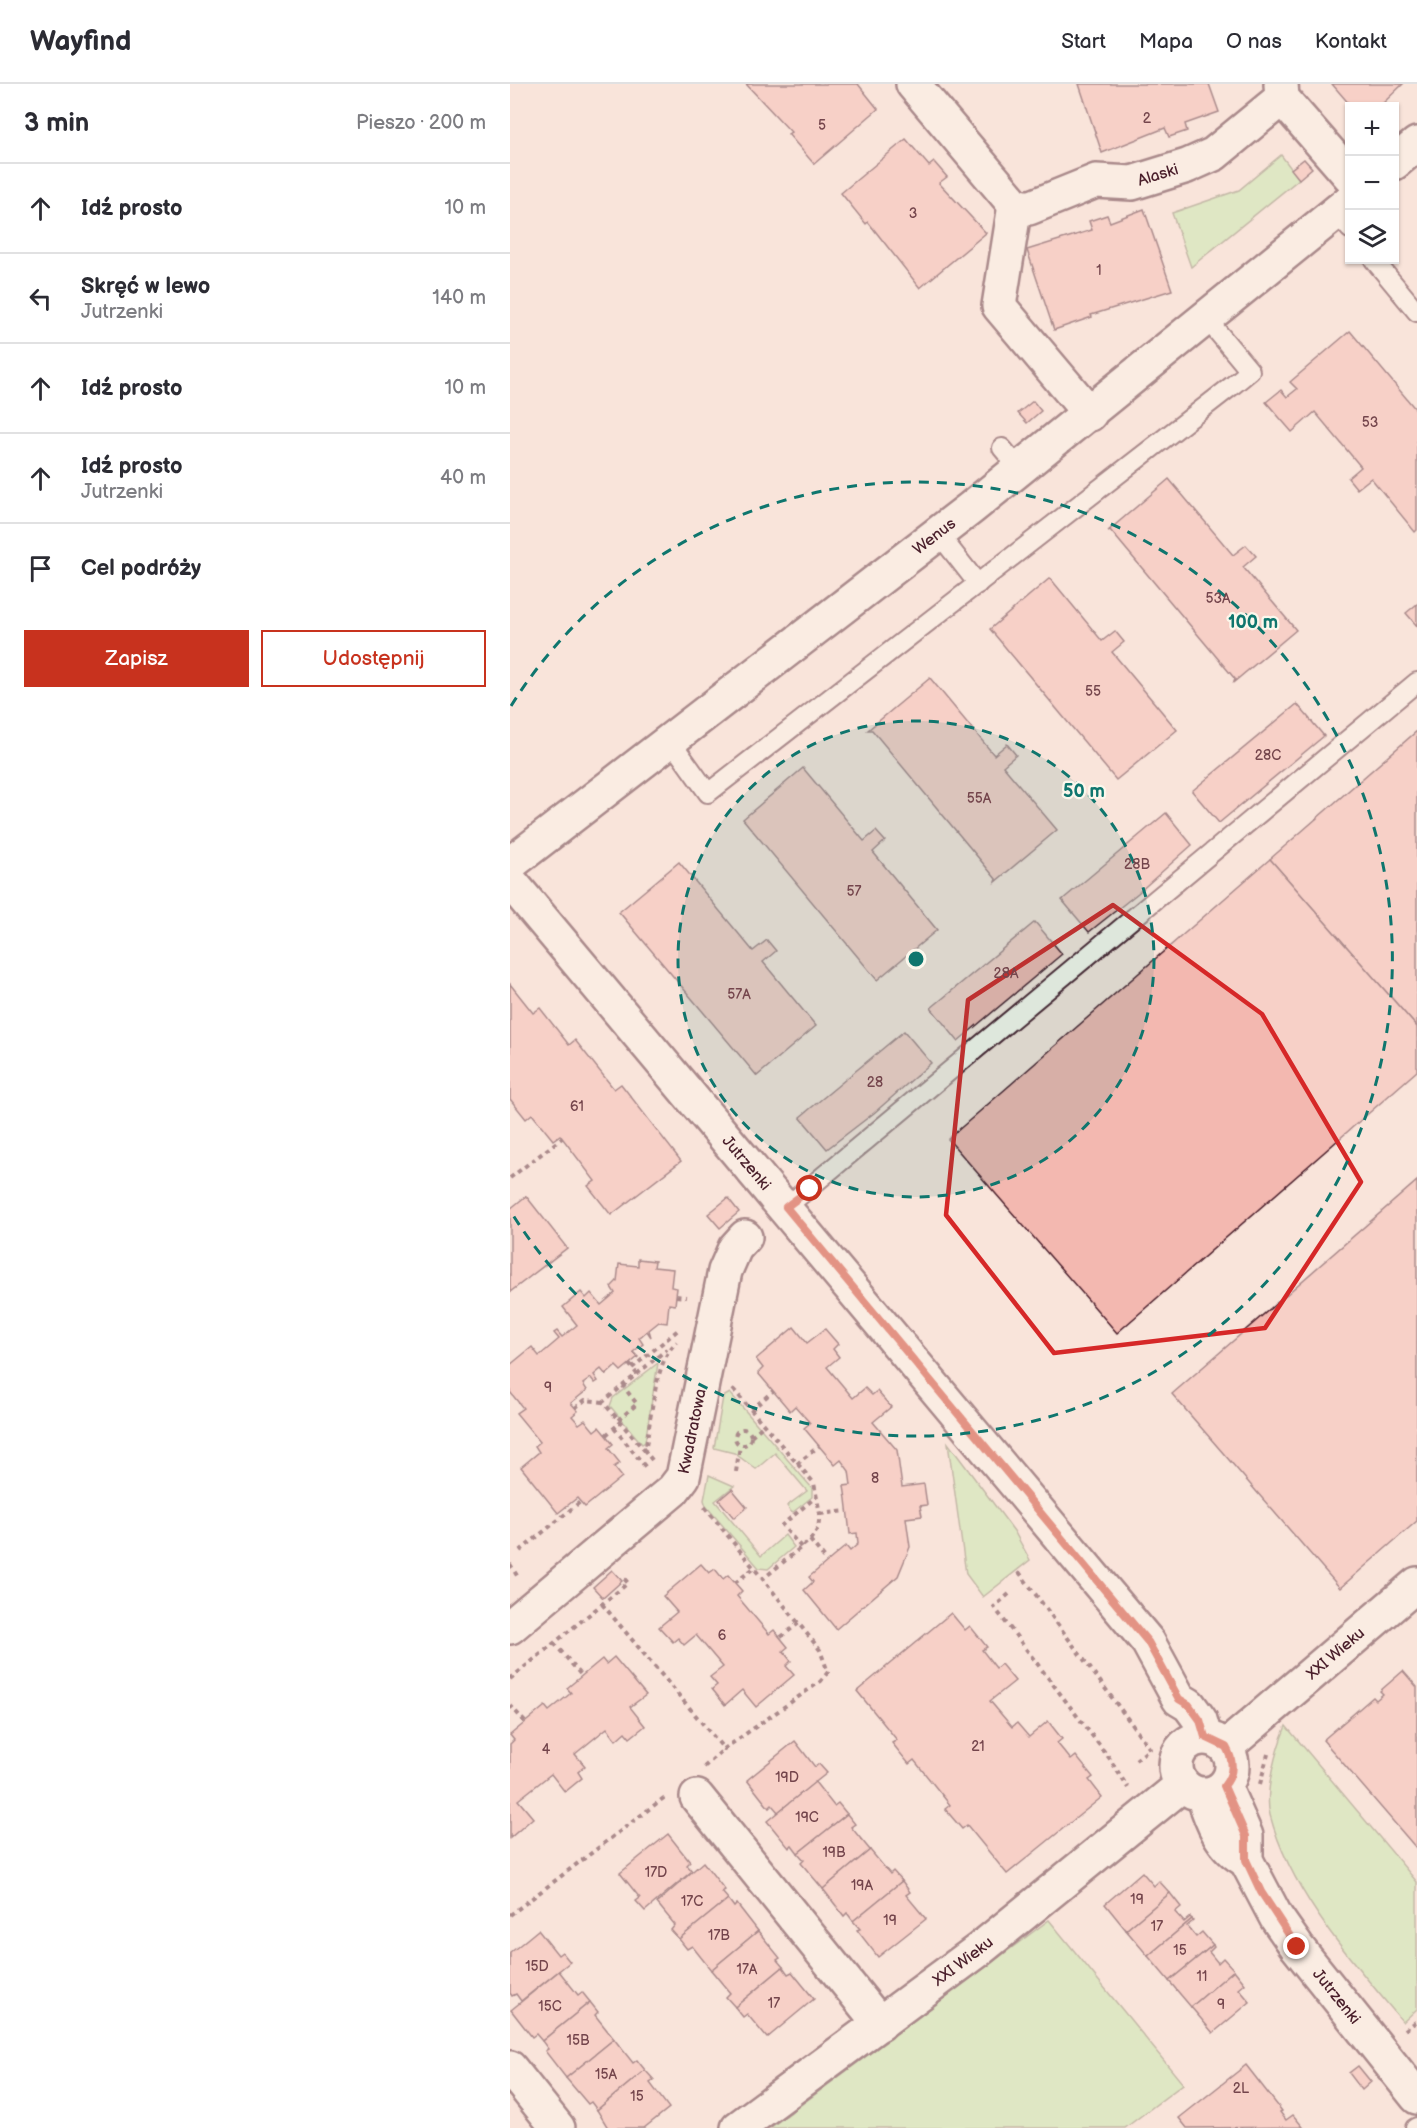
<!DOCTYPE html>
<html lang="pl">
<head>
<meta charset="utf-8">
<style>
  body { margin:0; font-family:"Balsamiq Sans",sans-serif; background:#f7f7f7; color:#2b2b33 }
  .controls { position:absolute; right:18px; top:18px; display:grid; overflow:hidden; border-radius:0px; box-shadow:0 2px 4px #0004 }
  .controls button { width:54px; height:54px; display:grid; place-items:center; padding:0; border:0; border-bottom:2px solid #e1e1e2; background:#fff; color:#2b2b33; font:30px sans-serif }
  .stop { position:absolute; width:18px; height:18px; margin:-14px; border:4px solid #c8321e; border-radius:50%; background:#fff }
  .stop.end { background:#c8321e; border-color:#fff; box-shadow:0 2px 6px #0008 }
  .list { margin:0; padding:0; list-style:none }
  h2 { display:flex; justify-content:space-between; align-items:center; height:78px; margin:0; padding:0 24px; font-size:26px }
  h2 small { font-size:20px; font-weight:400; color:#7c7c81 }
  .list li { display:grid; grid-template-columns:39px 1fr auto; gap:18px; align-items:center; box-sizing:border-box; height:90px; padding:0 24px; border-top:2px solid #e1e1e2 }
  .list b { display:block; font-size:22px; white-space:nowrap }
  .list p { margin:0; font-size:20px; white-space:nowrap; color:#7c7c81 }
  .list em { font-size:20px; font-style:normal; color:#7c7c81 }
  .actions { display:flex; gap:12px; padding:18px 24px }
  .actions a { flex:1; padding:14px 0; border:2px solid #c8321e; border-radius:0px; text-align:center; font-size:21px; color:#c8321e }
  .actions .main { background:#c8321e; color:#fff }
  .icon { flex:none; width:33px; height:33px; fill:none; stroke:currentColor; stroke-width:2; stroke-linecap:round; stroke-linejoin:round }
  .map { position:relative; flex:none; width:907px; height:2044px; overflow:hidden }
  header { display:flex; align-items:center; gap:36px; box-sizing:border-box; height:84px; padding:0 30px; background:#fff; border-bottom:2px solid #e1e1e2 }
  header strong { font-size:28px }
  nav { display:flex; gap:33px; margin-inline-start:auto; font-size:21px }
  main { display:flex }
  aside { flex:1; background:#fff }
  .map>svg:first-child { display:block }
</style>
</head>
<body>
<header>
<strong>Wayfind</strong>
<nav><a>Start</a><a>Mapa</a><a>O nas</a><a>Kontakt</a></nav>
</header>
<main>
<aside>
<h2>3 min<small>Pieszo · 200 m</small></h2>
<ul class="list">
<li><svg class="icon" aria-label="ahead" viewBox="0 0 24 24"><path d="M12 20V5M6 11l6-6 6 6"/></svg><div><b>Idź prosto</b></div><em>10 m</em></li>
<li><svg class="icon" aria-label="left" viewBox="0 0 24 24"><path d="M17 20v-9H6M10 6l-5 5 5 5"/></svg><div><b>Skręć w lewo</b><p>Jutrzenki</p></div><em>140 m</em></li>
<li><svg class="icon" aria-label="ahead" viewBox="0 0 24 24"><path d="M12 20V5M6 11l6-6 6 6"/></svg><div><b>Idź prosto</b></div><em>10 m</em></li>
<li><svg class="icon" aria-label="ahead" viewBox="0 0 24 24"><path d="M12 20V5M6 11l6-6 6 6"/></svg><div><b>Idź prosto</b><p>Jutrzenki</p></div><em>40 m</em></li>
<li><svg class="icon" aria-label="arrive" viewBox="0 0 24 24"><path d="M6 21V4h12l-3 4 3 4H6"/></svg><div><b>Cel podróży</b></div></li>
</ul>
<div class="actions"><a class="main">Zapisz</a><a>Udostępnij</a></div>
</aside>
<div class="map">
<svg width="907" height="2044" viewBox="0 0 907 2044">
  <rect width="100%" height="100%" fill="#f9e4da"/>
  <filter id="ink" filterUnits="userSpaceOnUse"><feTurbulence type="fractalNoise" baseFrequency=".0167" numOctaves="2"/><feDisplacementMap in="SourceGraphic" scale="12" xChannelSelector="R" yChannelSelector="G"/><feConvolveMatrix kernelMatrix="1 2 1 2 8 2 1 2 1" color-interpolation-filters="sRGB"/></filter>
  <g filter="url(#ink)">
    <g fill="#bfeba8" stroke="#84856a" stroke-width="1.5">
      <path d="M771,71L789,95L681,183L662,129L729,106Z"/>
      <path d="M148,1279L135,1358L132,1360L100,1322L103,1314Z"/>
      <path d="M220,1309L302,1404V1413L282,1429L277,1422L297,1407L265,1369L246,1385L224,1369L204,1364L213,1313Z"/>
      <path d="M438,1359L504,1447L520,1476L473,1513L456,1490Z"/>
      <path d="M199,1391L224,1402L205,1417L251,1472L275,1451L284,1463L258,1485L249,1484L196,1422L194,1416Z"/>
      <path d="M776,1642L907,1798V1925L893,1938C842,1877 781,1810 760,1731C754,1708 767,1663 776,1642Z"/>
      <path d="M539,1836L673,2000L615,2044H260Z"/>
    </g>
    <g fill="#f3b8b0" stroke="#4a1f2b" stroke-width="1.5">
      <path d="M236,0H348L368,25L304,80L278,50L281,48Z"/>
      <path d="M569,0H699L709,28L675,40L677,47L659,53L655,44L592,69Z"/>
      <path d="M822,0H893L870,22H841Z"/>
      <path d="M396,55L419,82L424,78L437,93L429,99L476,149L410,204L358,138L356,140L331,109Z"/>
      <path d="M794,75L802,84L789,95L781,85Z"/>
      <path d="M634,125L662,206L581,231L582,233L544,246L517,166L582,146L579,137L597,131L600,138Z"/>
      <path d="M840,247L907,327V446L905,448L861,394L847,405L838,394L851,383L805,328L782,348L756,318L771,306L777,313L787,305L780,298Z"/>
      <path d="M523,317L531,327L517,339L508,329Z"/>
      <path d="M659,395L723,471L736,461L746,472L733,483L786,546L724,598L725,595L600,446L598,447Z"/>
      <path d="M540,494L592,557L605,547L614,558L602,568L667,646L606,696L480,545Z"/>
      <path d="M907,520V542L896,529Z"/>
      <path d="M420,594L484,671L497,660L506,671L493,682L547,746L485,798L486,795L362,646H358Z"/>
      <path d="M787,620L814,652L709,739L682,707Z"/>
      <path d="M907,647V943L760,775Z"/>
      <path d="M293,684L354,757L366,747L375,757L363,768L427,846L367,896L233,735Z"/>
      <path d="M656,729L682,761L628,809L579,848L552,816Z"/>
      <path d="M760,775L907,943V987L607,1249L438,1055Z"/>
      <path d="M169,778L243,867L257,856L266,867L253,878L306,942L247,992L109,828Z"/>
      <path d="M525,838L552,870L448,957L421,924Z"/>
      <path d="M0,900L23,929L30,924L59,961L65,956L104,1005L111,1000L171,1077L101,1131L78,1102L85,1097L50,1051L43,1056L22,1030L16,1035L0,1015Z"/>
      <path d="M394,947L421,979L364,1029L317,1065L290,1033Z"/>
      <path d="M907,1097V1437L830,1504L662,1310Z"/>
      <path d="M16,1112L57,1164L0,1208V1125Z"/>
      <path d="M218,1114L229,1128L210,1144L198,1130Z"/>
      <path d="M128,1175L145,1177L144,1183L163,1185L161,1203L167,1204L166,1212L165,1221L159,1220L157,1239L149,1238L139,1246L141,1253L137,1247L129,1254L133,1260L123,1268L128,1273L111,1287L106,1282L96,1291L91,1285L84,1291L88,1297L85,1299L81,1294L73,1300L77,1306L61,1319L68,1327L62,1332L69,1340L75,1336L84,1347L89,1343L103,1360L98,1364L110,1379L104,1383L112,1393L75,1423L67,1414L48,1429L11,1383L29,1368L25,1362L30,1358L6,1329L13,1324L0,1308V1281L22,1263L29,1272L49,1255L44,1249L47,1247L52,1253L67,1241L53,1223L71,1208L76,1214L81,1209L91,1221L105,1209L101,1203L107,1197L109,1180L128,1182Z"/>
      <path d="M284,1243L297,1259L315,1245L328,1260L323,1265L329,1273L317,1283L343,1314L355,1304L362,1311L367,1307L381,1323L363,1338L387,1366L392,1403L414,1400L417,1421L410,1422L412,1432L396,1434L400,1463L388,1492L326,1545L294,1506L303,1498L299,1493L336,1462L340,1467L348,1460L347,1449L340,1450L336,1415L334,1402L341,1401L339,1387L331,1376L325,1381L294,1344L300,1339L285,1322L280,1327L248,1289L253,1284L246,1275Z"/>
      <path d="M222,1405L237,1423L224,1434L209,1416Z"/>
      <path d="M191,1480L199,1489L205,1485L213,1495L218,1491L232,1507L227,1512L259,1550L264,1546L278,1563L273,1567L281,1577L276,1582L284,1591L246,1623L232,1606L215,1621L202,1605L207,1601L200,1593L213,1583L186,1551L174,1561L168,1554L163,1558L149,1543L167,1528L153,1512Z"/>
      <path d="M102,1486L112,1497L93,1514L83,1503Z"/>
      <path d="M441,1529L455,1546L460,1542L477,1563L472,1566L486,1584L491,1580L505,1597L480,1617L502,1643L507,1639L519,1653L538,1637L552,1655L547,1659L557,1671L561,1676L566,1672L583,1693L579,1696L592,1713L497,1790L457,1741L452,1745L435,1725L440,1721L404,1676L399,1680L382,1659L387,1656L347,1607Z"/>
      <path d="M104,1573L136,1611L120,1623L135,1642L120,1654L115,1648L106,1656L97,1644L65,1670L75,1682L68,1688L72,1694L55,1708L41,1690L8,1716L23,1734L0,1754V1660L4,1656L0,1651L35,1622L39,1627L61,1609L57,1604L92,1575L96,1580Z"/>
      <path d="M893,1587L907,1603V1765L813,1656L863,1613L866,1616L873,1610L870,1607Z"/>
      <path d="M285,1657L305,1683L309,1680L317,1689L268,1728L262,1721L259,1724L237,1696Z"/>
      <path d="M305,1698L324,1722L328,1719L337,1730L288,1769L282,1761L279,1764L257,1737Z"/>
      <path d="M337,1730L345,1740L341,1743L360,1766L313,1805L291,1779L294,1776L288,1769Z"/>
      <path d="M158,1750L180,1778L177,1781L182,1787L135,1827L126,1817L130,1814L110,1789Z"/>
      <path d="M360,1766L380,1790L383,1787L392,1797L343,1837L337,1829L334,1832L313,1805Z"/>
      <path d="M193,1778L215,1806L212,1808L218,1815L169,1855L161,1846L165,1841L147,1819Z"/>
      <path d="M632,1788L644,1802L649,1797L660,1809L616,1846L595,1820Z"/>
      <path d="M392,1797L400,1808L396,1811L416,1835L368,1873L347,1846L350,1845L343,1837Z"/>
      <path d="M660,1809L671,1823L665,1828L674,1838L680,1833L682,1835L638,1872L616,1846Z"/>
      <path d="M218,1815L224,1823L227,1820L248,1847L201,1886L182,1862L177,1865L169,1855Z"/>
      <path d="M682,1835L683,1837L677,1842L686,1853L692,1848L703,1861L659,1897L638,1872Z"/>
      <path d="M28,1846L48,1871L52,1868L60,1878L11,1917L6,1910L2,1912L0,1909V1869Z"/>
      <path d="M248,1847L270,1874L267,1876L273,1883L225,1923L216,1913L220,1909L201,1886Z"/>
      <path d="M703,1861L704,1863L699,1868L708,1879L713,1874L724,1886L681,1923L659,1897Z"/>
      <path d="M273,1883L278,1890L282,1888L304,1915L257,1954L237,1930L233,1933L225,1923Z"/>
      <path d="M724,1886L735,1900L729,1905L740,1918L703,1949L681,1923Z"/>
      <path d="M49,1887L68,1911L72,1908L80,1918L32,1957L26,1950L22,1953L1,1926Z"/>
      <path d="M80,1918L88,1928L85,1931L104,1955L56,1994L35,1967L38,1965L32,1957Z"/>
      <path d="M104,1955L123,1979L127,1976L135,1986L87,2026L81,2018L78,2020L56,1994Z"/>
      <path d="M736,1981L772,2027L770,2028L776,2036L783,2031L793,2043L677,2044L669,2034Z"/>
      <path d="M848,1982L861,1998L852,2006L839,1989Z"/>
      <path d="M135,1986L144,1996L140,1999L159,2024L134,2044H98L87,2026Z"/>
    </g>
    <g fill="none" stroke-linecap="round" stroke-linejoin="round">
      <g stroke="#4a1f2b" stroke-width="22">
        <g id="lane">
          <path d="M826,128L840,145"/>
          <path d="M864,176L907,228"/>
          <path d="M492,364L510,385"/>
          <path d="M428,449L468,500"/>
          <path d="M160,656L198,709L723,301L740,287L696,234"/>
          <path d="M276,1123L907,598"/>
          <path d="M905,2044L907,2043"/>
        </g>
      </g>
      <g stroke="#4a1f2b" stroke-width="38">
        <g id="street">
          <path id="s1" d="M403,0L505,121L519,124L586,97L622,99L677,82L704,70L772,14"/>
          <path d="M771,0L772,14L840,92"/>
          <path d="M884,79L907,60"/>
          <path d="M505,121L489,222L580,330"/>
          <path id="s2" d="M0,780L461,424L840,117"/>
          <path id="s3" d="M0,797L638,1558L669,1615L679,1621L690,1636L695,1653"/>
          <path id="s4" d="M0,1543L163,1406L173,1393L215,1187L225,1164L235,1153"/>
          <circle cx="694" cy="1682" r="28"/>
          <path id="s5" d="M716,1663L907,1500"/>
          <path id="s6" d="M714,1702L736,1752V1776L766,1833L787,1863L907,2013"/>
          <path d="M693,1711C701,1736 711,1764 736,1776"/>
          <path d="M187,1713L370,1940"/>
          <path d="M0,1984L48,2044"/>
          <path id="s7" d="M228,2044L470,1865L672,1701"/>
        </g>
      </g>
      <g stroke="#4a1f2b" stroke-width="4" stroke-dasharray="4.5 4.5" stroke-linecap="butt">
        <path d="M0,1094L52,1054"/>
        <path d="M166,1212L177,1213"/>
        <path d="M119,1280L127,1290L93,1318L135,1367"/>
        <path d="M122,1284L168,1246"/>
        <path d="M127,1290L157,1265"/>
        <path d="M223,1305L304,1399L310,1430L308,1445L300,1456L254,1494"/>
        <path d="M65,1324L75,1316L93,1318"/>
        <path d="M241,1326L263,1307"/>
        <path d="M108,1336L127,1320L113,1302"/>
        <path d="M104,1344L138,1386"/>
        <circle cx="233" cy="1353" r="8"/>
        <path d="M96,1351L110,1339"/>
        <path d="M241,1352L254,1341"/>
        <path d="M142,1376L135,1367C141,1339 144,1276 167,1258"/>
        <path d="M287,1380L309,1362"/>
        <path d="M226,1388L230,1361"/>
        <path d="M310,1430L337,1427"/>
        <path d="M300,1456L317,1477"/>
        <path d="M291,1463L272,1441L307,1412"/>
        <path d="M10,1467L70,1418"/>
        <path d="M0,1480L9,1495"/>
        <path d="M509,1488L640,1665L624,1677"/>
        <path d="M225,1499L245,1483"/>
        <path d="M499,1510L484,1523L600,1675L618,1704"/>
        <path d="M92,1520L214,1665L311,1597L318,1588L310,1566L193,1421"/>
        <path d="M271,1553L289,1539"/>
        <path d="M44,1559L72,1592"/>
        <path d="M0,1595L118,1499L112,1492"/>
        <path d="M0,1621L15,1638"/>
        <path d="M194,1683L214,1665"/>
        <path d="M750,1700L758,1670"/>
        <path d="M0,1831L155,1713"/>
        <path d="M895,1946L907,1937"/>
      </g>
      <use href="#lane" stroke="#fbf7ec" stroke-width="18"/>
      <use href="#street" stroke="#fbf7ec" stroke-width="33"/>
    </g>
  </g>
  <g fill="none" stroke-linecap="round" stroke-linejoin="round" filter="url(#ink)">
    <path stroke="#c8321e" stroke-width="8" d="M300,1105L276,1123L638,1558L669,1615L679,1621L690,1636L695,1653L716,1663C724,1677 724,1690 714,1702L736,1752V1776L751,1808L787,1863"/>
  </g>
  <path d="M0 0H907V2044H0ZM603,821L752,930L851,1098L755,1244L544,1269L436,1131L458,916Z" fill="#f9e4da" fill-opacity=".55" fill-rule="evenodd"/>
  <path fill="none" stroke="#d62828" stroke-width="4.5" stroke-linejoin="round" d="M603,821L752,930L851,1098L755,1244L544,1269L436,1131L458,916Z"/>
  <circle cx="406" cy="875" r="238" fill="#0f766e" fill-opacity=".12"/>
  <g fill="none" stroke="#0f766e" stroke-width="3" stroke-dasharray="10 8">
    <circle cx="406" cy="875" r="238"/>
    <path d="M1 622A477 477 0 1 1 1 1128"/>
  </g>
  <g text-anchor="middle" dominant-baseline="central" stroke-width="4.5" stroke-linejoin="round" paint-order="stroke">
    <g font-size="14" fill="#74454c">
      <text x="637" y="34">2</text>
      <text x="312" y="41">5</text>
      <text x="403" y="129">3</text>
      <text x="589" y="186">1</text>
      <text x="860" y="338">53</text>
      <text x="708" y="514">53A</text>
      <text x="583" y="607">55</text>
      <text x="758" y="671">28C</text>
      <text x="469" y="714">55A</text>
      <text x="627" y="780">28B</text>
      <text x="344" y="807">57</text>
      <text x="496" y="889">28A</text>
      <text x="229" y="910">57A</text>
      <text x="365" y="998">28</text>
      <text x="67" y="1022">61</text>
      <text x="38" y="1303">9</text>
      <text x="365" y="1394">8</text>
      <text x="212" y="1551">6</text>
      <text x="468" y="1662">21</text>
      <text x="36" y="1665">4</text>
      <text x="277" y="1693">19D</text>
      <text x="297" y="1733">19C</text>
      <text x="324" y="1768">19B</text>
      <text x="146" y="1788">17D</text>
      <text x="352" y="1801">19A</text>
      <text x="627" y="1815">19</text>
      <text x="182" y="1817">17C</text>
      <text x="380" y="1836">19</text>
      <text x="647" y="1842">17</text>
      <text x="209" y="1851">17B</text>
      <text x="670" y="1866">15</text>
      <text x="27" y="1882">15D</text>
      <text x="237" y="1885">17A</text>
      <text x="692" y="1892">11</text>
      <text x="264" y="1919">17</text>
      <text x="711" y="1920">9</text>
      <text x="40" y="1922">15C</text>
      <text x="68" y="1956">15B</text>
      <text x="96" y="1990">15A</text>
      <text x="731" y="2004">2L</text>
      <text x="127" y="2012">15</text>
    </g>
    <g font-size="16" fill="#4a1f2b" stroke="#fbf7ec">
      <text stroke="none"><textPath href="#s1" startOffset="308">Alaski</textPath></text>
      <text stroke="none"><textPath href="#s2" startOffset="536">Wenus</textPath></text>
      <text stroke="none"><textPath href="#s3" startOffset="368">Jutrzenki</textPath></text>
      <text stroke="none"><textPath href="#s4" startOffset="276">Kwadratowa</textPath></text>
      <text stroke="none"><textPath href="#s5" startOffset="144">XXI Wieku</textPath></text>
      <text stroke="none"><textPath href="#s7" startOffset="280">XXI Wieku</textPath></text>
      <text stroke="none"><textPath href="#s6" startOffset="243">Jutrzenki</textPath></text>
    </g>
  </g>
  <circle cx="406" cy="875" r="9" fill="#0f766e" stroke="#fbf7ec" stroke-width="3"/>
  <g font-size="18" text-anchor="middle" font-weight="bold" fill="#0f766e" stroke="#fbf7ec" stroke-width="4.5" stroke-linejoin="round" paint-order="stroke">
    <text x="743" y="544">100 m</text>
    <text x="574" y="713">50 m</text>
  </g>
</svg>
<div class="controls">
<button>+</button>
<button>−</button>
<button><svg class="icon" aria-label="layers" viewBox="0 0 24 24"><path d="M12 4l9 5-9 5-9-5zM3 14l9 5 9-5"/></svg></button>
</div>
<div class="stop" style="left:300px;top:1105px"></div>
<div class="stop end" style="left:787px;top:1863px"></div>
</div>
</main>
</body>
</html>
